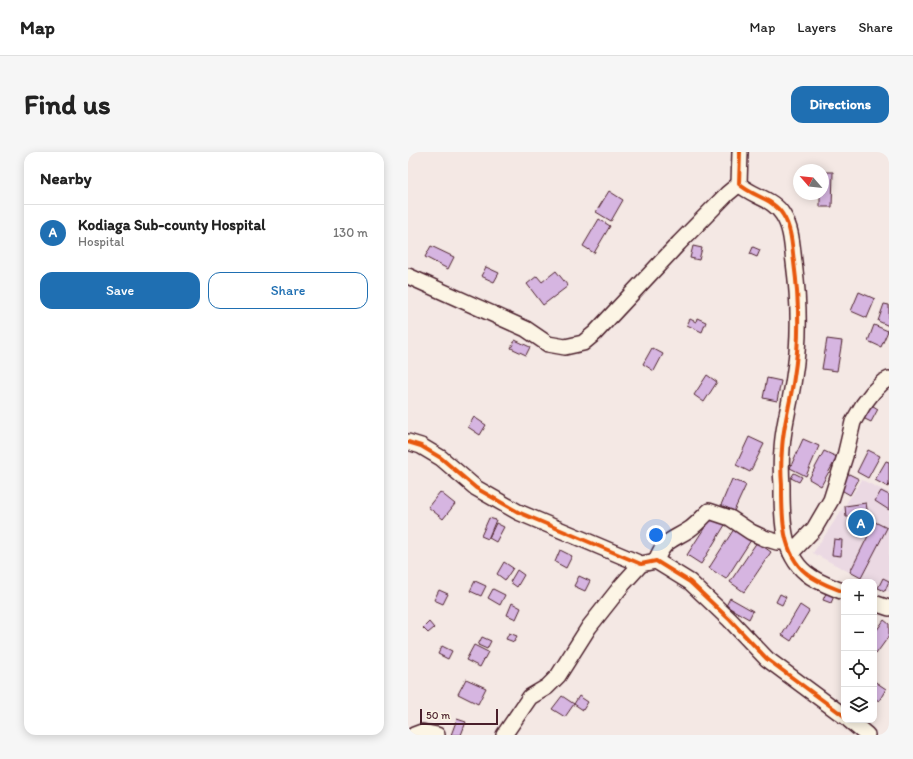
<!DOCTYPE html>
<html lang="en">
<head>
<meta charset="utf-8">
<style>
  body { margin:0; font-family:Itim,sans-serif; background:#f6f6f6; color:#222 }
  .controls { position:absolute; right:12px; bottom:12px; display:grid; overflow:hidden; border-radius:8px; box-shadow:0 2px 10px #0003 }
  .controls button { width:36px; height:36px; display:grid; place-items:center; padding:0; border:0; border-bottom:1px solid #e0e0e0; background:#fff; color:#222; font:20px sans-serif }
  .compass { position:absolute; left:385px; top:12px; width:36px; height:36px; border-radius:50%; background:#fff; box-shadow:0 2px 10px #0003; rotate:298deg }
  .scale { position:absolute; left:12px; bottom:10px; width:78px; box-sizing:border-box; padding-left:4px; border:2px solid #4a1f2b; border-top:0; font-size:11px; line-height:14px; white-space:nowrap; color:#4a1f2b; -webkit-text-stroke:3px #fcf5e5; paint-order:stroke }
  .you { position:absolute; left:248px; top:383px; width:14px; height:14px; margin:-10px; border:3px solid #fff; border-radius:50%; background:#1a73e8; box-shadow:0 0 0 6px #1a73e833 }
  .badge { display:grid; place-items:center; width:26px; height:26px; border-radius:50%; background:#1f6fb2; color:#fff; font-size:13px; font-weight:700 }
  .pin { position:absolute; translate:-50% -50%; border:2px solid #fff; box-shadow:0 1px 4px #0006 }
  .list { margin:0; padding:0; list-style:none }
  h2 { display:flex; justify-content:space-between; align-items:center; height:52px; margin:0; padding:0 16px; font-size:17px }
  h2 small { font-size:13px; font-weight:400; color:#767676 }
  .list li { display:grid; grid-template-columns:26px 1fr auto; gap:12px; align-items:center; box-sizing:border-box; height:56px; padding:0 16px; border-top:1px solid #e0e0e0 }
  .list b { display:block; font-size:15px; white-space:nowrap }
  .list p { margin:0; font-size:13px; white-space:nowrap; color:#767676 }
  .list em { font-size:13px; font-style:normal; color:#767676 }
  .actions { display:flex; gap:8px; padding:12px 16px }
  .actions a { flex:1; padding:9px 0; border:1px solid #1f6fb2; border-radius:12px; text-align:center; font-size:14px; color:#1f6fb2 }
  .actions .main { background:#1f6fb2; color:#fff }
  .icon { flex:none; width:22px; height:22px; fill:none; stroke:currentColor; stroke-width:2; stroke-linecap:round; stroke-linejoin:round }
  .map { position:relative; flex:none; width:481px; height:583px; overflow:hidden; border-radius:12px }
  header { display:flex; align-items:center; gap:24px; box-sizing:border-box; height:56px; padding:0 20px; background:#fff; border-bottom:1px solid #e0e0e0 }
  header strong { font-size:19px }
  nav { display:flex; gap:22px; margin-inline-start:auto; font-size:14px }
  .intro { display:flex; align-items:center; justify-content:space-between; box-sizing:border-box; height:96px; padding:0 24px }
  h1 { margin:0; font-size:28px }
  .button { padding:10px 18px; border-radius:12px; background:#1f6fb2; color:#fff; font-size:14px; font-weight:700 }
  main { display:flex; gap:24px; padding:0 24px }
  aside { flex:1; background:#fff; border-radius:12px; box-shadow:0 2px 10px #0003 }
  .map>svg:first-child { display:block }
</style>
</head>
<body>
<header>
<strong>Map</strong>
<nav><a>Map</a><a>Layers</a><a>Share</a></nav>
</header>
<div class="intro"><h1>Find us</h1><a class="button">Directions</a></div>
<main>
<aside>
<h2>Nearby<small></small></h2>
<ul class="list">
<li><span class="badge">A</span><div><b>Kodiaga Sub-county Hospital</b><p>Hospital</p></div><em>130 m</em></li>
</ul>
<div class="actions"><a class="main">Save</a><a>Share</a></div>
</aside>
<div class="map">
<svg width="481" height="583" viewBox="0 0 481 583">
  <rect width="100%" height="100%" fill="#f4e8e4"/>
  <filter id="ink" filterUnits="userSpaceOnUse"><feTurbulence type="fractalNoise" baseFrequency=".025" numOctaves="2"/><feDisplacementMap in="SourceGraphic" scale="8" xChannelSelector="R" yChannelSelector="G"/><feConvolveMatrix kernelMatrix="1 2 1 2 8 2 1 2 1" color-interpolation-filters="sRGB"/></filter>
  <g filter="url(#ink)">
    <path fill="#ebd9e3" d="M454,328L481,341V440L466,433V430H460L405,401Z"/>
    <g fill="#d6b5e1" stroke="#4a1f2b">
      <path d="M415,20H425L424,55H412V42H415Z"/>
      <path d="M201,39L215,48L203,69L188,60Z"/>
      <path d="M191,67L202,74L186,101L175,94Z"/>
      <path d="M23,94L46,105L40,117L17,105Z"/>
      <path d="M285,94L294,96L291,108L282,106Z"/>
      <path d="M345,95L352,98L349,105L342,102Z"/>
      <path d="M78,115L91,121L86,130L73,124Z"/>
      <path d="M148,119L160,134L135,153L119,132L129,124L134,130Z"/>
      <path d="M451,140L467,147L459,166L443,159Z"/>
      <path d="M476,152L481,153V174L470,169Z"/>
      <path d="M289,166L298,170L294,180L279,173L282,167L288,170Z"/>
      <path d="M466,173L480,179L473,195L460,189Z"/>
      <path d="M419,187L434,189L429,219L414,217Z"/>
      <path d="M107,188L122,195L118,203L103,196Z"/>
      <path d="M244,196L255,202L246,219L235,212Z"/>
      <path d="M299,223L309,230L296,250L286,243Z"/>
      <path d="M359,226L373,229L369,249L355,246Z"/>
      <path d="M462,252L470,257L463,270L455,266Z"/>
      <path d="M66,265L78,273L72,283L60,275Z"/>
      <path d="M341,285L356,292L342,320L328,313Z"/>
      <path d="M395,287L411,294L398,324L382,316Z"/>
      <path d="M460,298L472,304L460,326L449,320Z"/>
      <path d="M416,299L429,305L413,334L401,327Z"/>
      <path d="M478,309L481,310V332L480,335L467,328Z"/>
      <path d="M386,321L394,325L391,330L383,326Z"/>
      <path d="M439,321L451,327L442,343L430,336Z"/>
      <path d="M324,327L338,333L326,359L313,353Z"/>
      <path d="M473,339L481,343V358L467,349Z"/>
      <path d="M32,340L47,352L35,367L20,355Z"/>
      <path d="M458,351L460,363L438,365L437,354Z"/>
      <path d="M304,364L317,373L293,412L279,403Z"/>
      <path d="M81,366L88,368L80,387L73,384Z"/>
      <path d="M467,370L479,376L453,426L442,420Z"/>
      <path d="M88,371L96,375L88,390L81,386Z"/>
      <path d="M326,377L343,388L318,427L301,416Z"/>
      <path d="M426,387L434,388L433,404L424,403Z"/>
      <path d="M349,390L363,400L336,440L322,430Z"/>
      <path d="M152,398L164,404L158,416L147,410Z"/>
      <path d="M96,410L105,416L97,428L89,422Z"/>
      <path d="M109,418L116,423L109,435L102,430Z"/>
      <path d="M171,424L182,429L177,439L166,434Z"/>
      <path d="M475,426L481,429L477,439L470,436Z"/>
      <path d="M67,429L78,434L73,444L62,439Z"/>
      <path d="M85,437L97,443L92,453L80,446Z"/>
      <path d="M31,438L40,442L35,452L26,448Z"/>
      <path d="M418,441L426,444L423,451L415,448Z"/>
      <path d="M372,442L378,445L374,453L368,450Z"/>
      <path d="M322,446L345,459L341,467L318,454Z"/>
      <path d="M104,451L113,456L108,467L99,463Z"/>
      <path d="M392,453L401,459L383,489L374,483Z"/>
      <path d="M476,468L481,472V484L468,502L466,501V482Z"/>
      <path d="M21,470L26,476L20,481L15,476Z"/>
      <path d="M101,481L109,484L106,490L98,487Z"/>
      <path d="M74,485L83,489L79,497L70,493Z"/>
      <path d="M66,493L80,500L72,515L58,508Z"/>
      <path d="M34,494L44,499L40,507L30,502Z"/>
      <path d="M58,527L78,536L70,552L50,542Z"/>
      <path d="M466,529L478,537L471,549L466,546Z"/>
      <path d="M154,544L166,552L157,565L144,557Z"/>
      <path d="M171,544L180,550L175,558L166,552Z"/>
      <path d="M49,567L58,570L53,583H43Z"/>
    </g>
    <g fill="none" stroke-linecap="round" stroke-linejoin="round">
      <g stroke="#4a1f2b" stroke-width="18">
        <g id="minor">
          <path d="M332,0L331,32C345,45 365,46 375,63C384,77 384,95 386,110C391,148 392,188 386,225C383,249 375,273 374,297C373,309 373,321 374,333C374,362 373,401 398,421C408,430 424,435 436,440"/>
          <path d="M0,124L118,177L140,192L157,195L175,191L187,181L271,91L319,42L331,32"/>
          <path d="M0,290L13,294L33,306L68,336L110,360L233,412L248,409L282,430L322,468L359,507L436,564"/>
          <path d="M383,401L406,377L423,348L437,304L445,270L455,253L465,240L475,230L481,227"/>
          <path d="M248,409C256,387 264,389 282,377C289,372 295,365 301,359L322,366L343,380L356,386L369,390H379"/>
          <path d="M466,451L481,456"/>
          <path d="M441,568L459,583"/>
          <path d="M6,583L14,580L29,583"/>
          <path d="M96,583L122,545L139,535L150,524L181,475L215,432L233,412"/>
        </g>
      </g>
      <use href="#minor" stroke="#fcf5e5" stroke-width="15"/>
      <g stroke="#fcf5e5" stroke-width="6">
        <g id="cycleway">
          <path d="M332,0L331,32C345,45 365,46 375,63C384,77 384,95 386,110C391,148 392,188 386,225C383,249 375,273 374,297C373,309 373,321 374,333C374,362 373,401 398,421C408,430 424,435 436,440"/>
          <path d="M0,290L13,294L33,306L68,336L110,360L233,412L248,409L282,430L322,468L359,507L436,564"/>
        </g>
      </g>
      <use href="#cycleway" stroke="#e8590c" stroke-width="4"/>
    </g>
  </g>
</svg>
<div class="controls">
<button>+</button>
<button>−</button>
<button><svg class="icon" aria-label="locate" viewBox="0 0 24 24"><circle cx="12" cy="12" r="6"/><path d="M12 2v4M12 18v4M2 12h4M18 12h4"/></svg></button>
<button><svg class="icon" aria-label="layers" viewBox="0 0 24 24"><path d="M12 4l9 5-9 5-9-5zM3 14l9 5 9-5"/></svg></button>
</div>
<svg class="compass" viewBox="-18 -18 36 36"><path d="M0-13l5 13h-10z" fill="#e53935"/><path d="M0 13l5-13h-10z" fill="#767676"/></svg>
<div class="scale">50 m</div>
<div class="you"></div>
<div class="pin badge" style="left:453px;top:371px">A</div>
</div>
</main>
</body>
</html>
